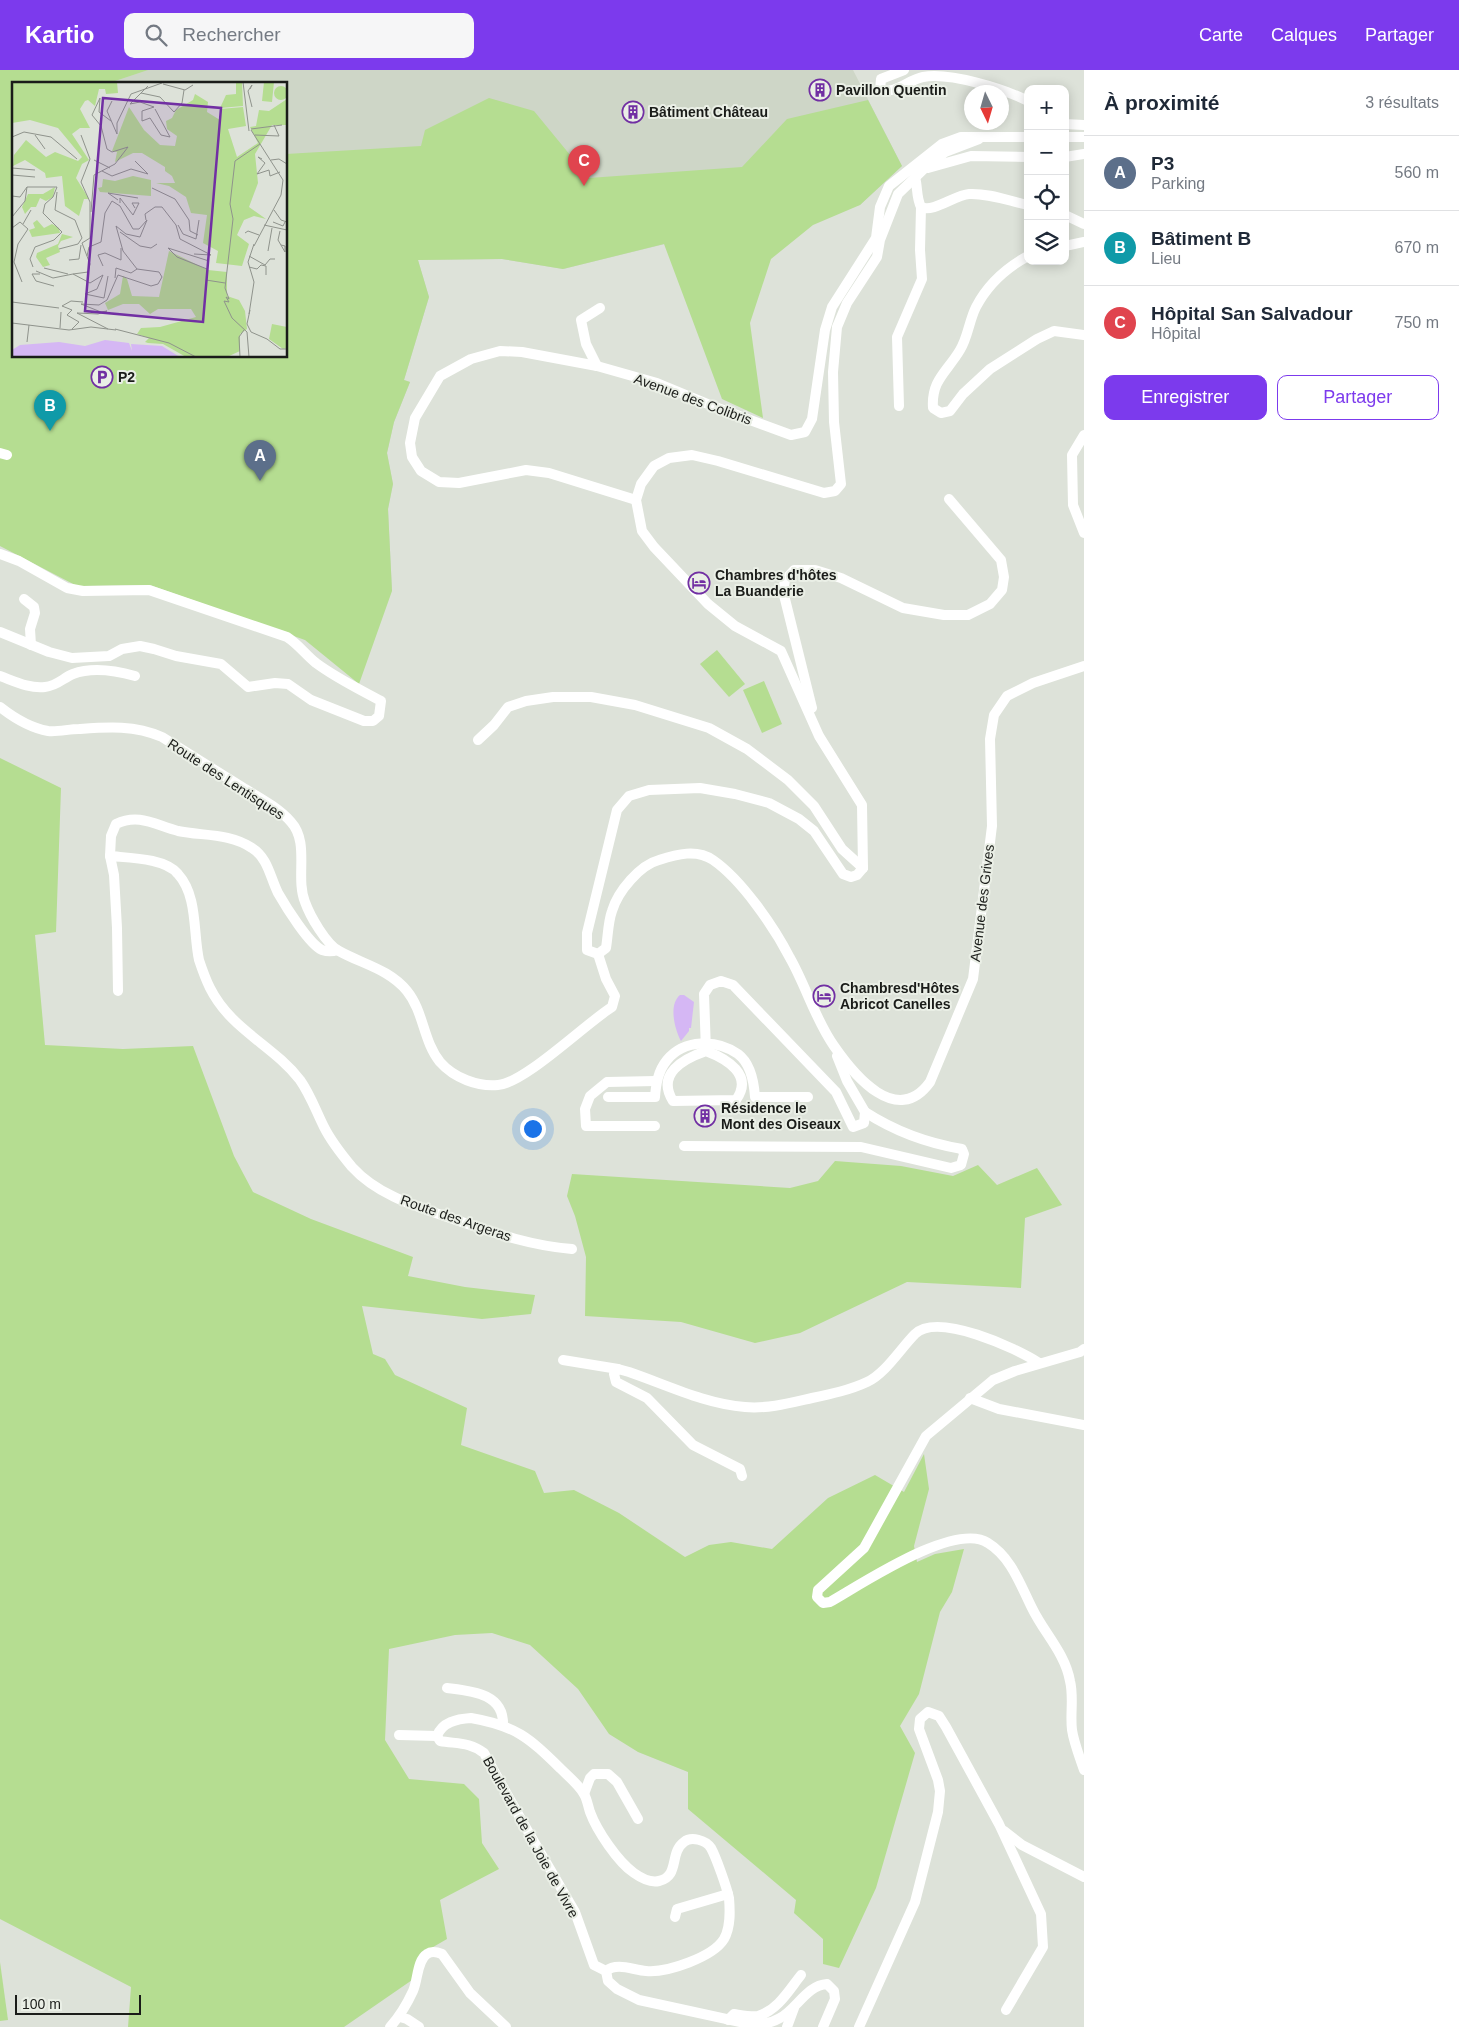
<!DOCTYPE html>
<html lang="fr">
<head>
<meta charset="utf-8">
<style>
  body { margin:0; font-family:Helvetica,sans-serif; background:#f6f6f7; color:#1f2937 }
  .controls { position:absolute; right:15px; top:15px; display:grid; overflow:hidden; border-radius:10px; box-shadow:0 2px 12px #0003 }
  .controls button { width:45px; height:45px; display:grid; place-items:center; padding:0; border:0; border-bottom:1px solid #e0e1e3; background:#fff; color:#1f2937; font:25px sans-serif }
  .compass { position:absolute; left:964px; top:15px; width:45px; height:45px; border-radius:50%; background:#fff; box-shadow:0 2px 12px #0003; rotate:175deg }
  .scale { position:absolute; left:15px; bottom:12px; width:126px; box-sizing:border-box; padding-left:5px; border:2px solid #1a1c19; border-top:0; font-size:14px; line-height:18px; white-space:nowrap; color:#1a1c19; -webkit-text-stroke:4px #eaefe6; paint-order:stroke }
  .you { position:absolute; left:532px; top:1058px; width:18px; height:18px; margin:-12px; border:4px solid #fff; border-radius:50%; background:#1a73e8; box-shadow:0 0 0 8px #1a73e833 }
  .badge { display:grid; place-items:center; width:32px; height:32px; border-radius:50%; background:#7c3aed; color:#fff; font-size:16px; font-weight:700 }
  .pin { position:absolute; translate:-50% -41px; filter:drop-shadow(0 1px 2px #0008) }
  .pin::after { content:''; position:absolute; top:26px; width:18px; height:15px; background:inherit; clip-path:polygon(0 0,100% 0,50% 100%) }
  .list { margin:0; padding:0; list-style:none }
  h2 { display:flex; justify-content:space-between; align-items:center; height:65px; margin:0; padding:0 20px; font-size:21px }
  h2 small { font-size:16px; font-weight:400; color:#747a83 }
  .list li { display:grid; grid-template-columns:32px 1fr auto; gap:15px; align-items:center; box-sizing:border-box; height:75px; padding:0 20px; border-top:1px solid #e0e1e3 }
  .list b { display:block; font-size:19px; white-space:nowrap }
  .list p { margin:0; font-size:16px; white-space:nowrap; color:#747a83 }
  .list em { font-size:16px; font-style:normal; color:#747a83 }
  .actions { display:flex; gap:10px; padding:15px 20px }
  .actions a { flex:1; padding:11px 0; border:1px solid #7c3aed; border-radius:10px; text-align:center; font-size:18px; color:#7c3aed }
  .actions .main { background:#7c3aed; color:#fff }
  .icon { flex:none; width:28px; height:28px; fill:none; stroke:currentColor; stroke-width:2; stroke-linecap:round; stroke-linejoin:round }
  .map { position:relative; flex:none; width:1084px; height:1957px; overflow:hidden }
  header { display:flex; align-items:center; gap:30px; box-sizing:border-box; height:70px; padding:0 25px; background:#7c3aed; color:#fff }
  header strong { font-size:24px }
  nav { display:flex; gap:28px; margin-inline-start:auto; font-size:18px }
  .search { width:350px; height:45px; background:#f6f6f7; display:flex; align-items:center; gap:12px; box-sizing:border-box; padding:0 18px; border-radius:10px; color:#747a83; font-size:19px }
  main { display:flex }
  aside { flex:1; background:#fff }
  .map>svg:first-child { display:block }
</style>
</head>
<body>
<header>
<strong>Kartio</strong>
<div class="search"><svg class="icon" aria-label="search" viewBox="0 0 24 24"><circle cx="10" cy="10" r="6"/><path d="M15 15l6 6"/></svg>Rechercher</div>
<nav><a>Carte</a><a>Calques</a><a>Partager</a></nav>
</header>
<main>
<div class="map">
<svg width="1084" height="1957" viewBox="0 0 1084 1957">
  <rect width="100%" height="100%" fill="#dde2d9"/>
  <path fill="#ced6c7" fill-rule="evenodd" d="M0,0H853L902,96L860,135L665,174L563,199L502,189L418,190L429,227L404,310L410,312L394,352L387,383L393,414L388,439L392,521L305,570L9,383ZM14,14H286V286H14Z"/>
  <g fill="#b5dd91">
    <path d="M0,0H148L106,14H14V286H286V84L421,76L425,60L489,28L534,41L589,108L742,97L787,49L868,30L902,96L860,135L813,155L771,189L750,253L763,348L722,329L664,174L563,199L502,189L418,190L429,227L404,310L410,312L394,352L387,383L393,414L388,439L392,521L359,614L305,570L150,515L77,516L0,476Z"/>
    <path d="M717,580L745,614L729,627L700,594Z"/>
    <path d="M764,611L782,654L762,663L743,620Z"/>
    <path d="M0,688L61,718L56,862L35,865L45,975L123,979L193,976L234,1086L253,1122L311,1149L413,1187L408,1206L465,1217L535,1225L531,1244L482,1249L362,1236L373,1284L385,1289L395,1305L467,1338L461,1375L535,1401L544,1423L574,1420L619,1443L685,1487L709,1475L731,1472L772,1479L828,1428L875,1405L904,1422L924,1384L929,1419L914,1476L917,1492L935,1484L964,1479L952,1522L940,1542L919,1624L900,1656L915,1683L876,1818L839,1898L823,1894V1869L794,1843L796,1830L688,1739V1702L638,1682L609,1664L578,1619L530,1575L492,1563L455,1565L389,1579L385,1670L409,1709L464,1714L479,1729L482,1773L499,1799L440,1830L447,1869L421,1884L415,1908L344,1957H128L131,1917L0,1849Z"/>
    <path d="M835,1091L901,1096L953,1106L978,1095L997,1115L1037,1098L1062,1135L1025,1148L1021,1218L907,1212L800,1263L755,1273L681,1252L585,1246L586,1187L575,1146L567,1126L572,1104L790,1118L818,1111Z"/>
    <path d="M0,1892L8,1950L0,1951Z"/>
  </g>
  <path fill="#d5b7f4" d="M680,925H684L694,932L691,958H689V961L681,971C675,960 668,935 680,925Z"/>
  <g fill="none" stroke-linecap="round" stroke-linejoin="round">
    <g stroke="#fff" stroke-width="10">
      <path d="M904,0L881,9L880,20C896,24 908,10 923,7C950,2 1004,19 1028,31"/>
      <path d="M1065,54L1084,55"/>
      <path d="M1065,67H1084"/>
      <path d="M1065,87L1084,84"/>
      <path d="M928,98L971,86L1028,87"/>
      <path d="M915,107C918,118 916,127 921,137"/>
      <path d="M921,137C933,143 955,125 969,124C989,123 1009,131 1028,135"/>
      <path d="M1065,145L1084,154"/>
      <path d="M1065,176L1084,172"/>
      <path d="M1028,186C1006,198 988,214 976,237C969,251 968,267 960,280C947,302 931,310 933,338L941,343L950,341L963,324L990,299L1037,269L1054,261L1084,265"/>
      <path d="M597,296L586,274L581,250L600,238"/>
      <path d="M899,336L897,267L922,209L920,180L921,137"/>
      <path d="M1084,365L1072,385L1073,435L1084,463"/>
      <path d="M0,383L7,385"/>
      <path d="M636,430L549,403L526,400L459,413L439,412L421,401L412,387L410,373L415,348L440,306L471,289L500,281L522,282L597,296L657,313L715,337L791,365L805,362L812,349L825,260L832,237L876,168L880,137L889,116L942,74L961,67H1028"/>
      <path d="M24,529L34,537L35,543L30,559L31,575"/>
      <path d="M0,562L49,582L72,588L109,586L122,579L140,576L154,579L176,586L221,594L248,617L275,613L288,614L311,630L364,651H373L379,646L381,631C359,619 336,608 316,593C306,585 298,574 287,567L149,520L83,521L67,518L19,491L0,484"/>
      <path d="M0,606C14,611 30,619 45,617C57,616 63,608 73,604C92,597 117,601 135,606"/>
      <path d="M0,637C14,648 30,658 48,661C58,662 69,659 79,659C108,657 134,655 162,667C188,683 215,700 242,717C258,727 278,737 291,752C310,773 295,807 305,832C310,846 326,874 339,881C362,894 389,899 407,921C424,942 423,971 440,992C454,1008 478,1017 498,1015C525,1013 585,954 612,937L615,926L606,909L598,884"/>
      <path d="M812,638L783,521L785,510L794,500H815L841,508L903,538L944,545H968L990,534L1002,520L1004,507L1001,490L949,429"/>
      <path d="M478,670L494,655L508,637L526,631L553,627H591L635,635L709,658L747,679L788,710L814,736L842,779L863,798"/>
      <path d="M110,786C129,788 165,788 178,804C198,826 193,863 199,890C202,899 206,910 210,918C231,960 273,975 300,1010C310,1024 316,1041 324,1057C331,1071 342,1085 352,1097C379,1127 422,1138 459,1151C497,1164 533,1176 572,1179"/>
      <path d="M863,798L857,805L851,807L843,804L814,761L799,749L769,733L735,724L700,718L649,720L629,726L617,740L587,863V880L598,884L606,878C608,866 608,852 612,841C618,821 640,795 659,790C677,784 697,779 713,790C742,810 774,857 790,888C806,916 815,949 834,976C854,1005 897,1058 930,1012L973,909L992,756L990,669L994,645L1007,626L1033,613L1084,596"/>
      <path d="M863,798L862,735L819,666L781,581L735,556L708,534L654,477L642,461L636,430L641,414L654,396L669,388L692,385L718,391L824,423L835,421L841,414L834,352L833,302L837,257L847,233L877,187L880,170L898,124L925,98L945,82L979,69"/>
      <path d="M118,921L117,858L114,805L110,786L111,766L116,754C139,743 155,755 178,761C202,766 230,763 252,778C268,788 270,807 278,823C286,837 309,874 322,880C328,882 332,882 337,880"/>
      <path d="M706,981C727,989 754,1005 736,1030L673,1031C656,1004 683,989 706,981L704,924L710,915L721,911L733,915L836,1022L853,1057L864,1053L865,1042L847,1011L837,986"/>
      <path d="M608,1027H655C656,1014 658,1001 667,990C684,969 717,969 738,984C750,993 754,1012 755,1027H808"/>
      <path d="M655,1056H586L585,1039L590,1026L607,1012L656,1011"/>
      <path d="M684,1076L861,1077L951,1098L961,1095L964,1084L962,1079C926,1073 896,1062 865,1042"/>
      <path d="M1084,1279L1080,1282L1015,1301L993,1310L926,1366L864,1478L818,1520L817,1527L823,1533L830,1532C862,1514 955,1451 988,1473C1011,1487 1020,1514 1032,1538C1044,1563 1065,1583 1070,1611C1074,1627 1070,1644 1072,1660C1074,1673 1080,1688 1084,1700"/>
      <path d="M563,1290L618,1299"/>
      <path d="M970,1328L999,1339L1084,1355"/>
      <path d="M742,1406L740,1399L693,1375L647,1328L616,1312L614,1304L618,1299L629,1302C667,1315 705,1334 745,1337C768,1339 790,1333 812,1328C831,1324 850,1320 867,1312C885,1304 901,1278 915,1264C938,1242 1016,1278 1039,1293"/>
      <path d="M447,1618C471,1621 504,1623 503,1655"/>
      <path d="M471,1648C517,1656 529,1668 561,1699C568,1706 579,1715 584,1724C587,1729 588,1736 590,1742C597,1761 618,1792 634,1803C641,1808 650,1813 659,1811C680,1806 669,1783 684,1772C691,1766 706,1770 711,1778C716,1787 727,1818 729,1828C730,1840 731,1857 724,1869C713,1887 667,1903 646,1901C633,1900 617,1892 606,1901L594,1895L575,1842L522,1751L484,1683C470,1672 457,1674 440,1671L437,1666C442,1652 457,1649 471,1648Z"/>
      <path d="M399,1665L437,1666"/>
      <path d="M584,1724L590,1708L594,1704H608L617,1712L638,1749"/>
      <path d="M1004,1761L1022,1775L1084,1807"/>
      <path d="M675,1847L677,1839L728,1824"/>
      <path d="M606,1901L608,1911L617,1919L639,1930L749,1954C761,1954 770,1954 780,1948C796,1940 807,1915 827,1914L834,1921L835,1929L823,1957"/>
      <path d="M400,1947L407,1949L419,1957"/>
      <path d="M728,1950L734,1944C741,1945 751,1947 758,1946C778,1940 789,1920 801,1905"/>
      <path d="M390,1957C400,1946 407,1934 413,1921C418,1910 417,1890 427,1884C431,1881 437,1882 442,1884L470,1923L506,1957"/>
      <path d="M787,1957L794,1938"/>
      <path d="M859,1957L915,1832L938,1742L940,1721L938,1710L919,1659L920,1649L928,1642L939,1646L946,1657L999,1754L1041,1844L1043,1877L1006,1940"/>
    </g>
  </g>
  <defs>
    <g id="building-ring" transform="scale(1.125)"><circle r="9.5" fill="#eaefe6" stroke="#712fa3" stroke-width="1.5"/><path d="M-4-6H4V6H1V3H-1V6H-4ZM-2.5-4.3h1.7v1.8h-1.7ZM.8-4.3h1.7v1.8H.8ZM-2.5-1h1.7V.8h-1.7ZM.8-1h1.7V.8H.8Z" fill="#712fa3"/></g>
    <g id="parking-ring" transform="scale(1.125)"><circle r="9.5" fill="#eaefe6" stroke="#712fa3" stroke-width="1.5"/><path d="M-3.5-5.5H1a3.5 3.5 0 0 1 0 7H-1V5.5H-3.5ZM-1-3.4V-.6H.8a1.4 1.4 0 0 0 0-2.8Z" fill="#712fa3"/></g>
    <g id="hotel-ring" transform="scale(1.125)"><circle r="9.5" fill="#eaefe6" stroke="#712fa3" stroke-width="1.5"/><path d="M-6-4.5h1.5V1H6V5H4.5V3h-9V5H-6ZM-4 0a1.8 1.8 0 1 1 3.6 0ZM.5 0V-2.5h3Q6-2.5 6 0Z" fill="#712fa3"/></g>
  </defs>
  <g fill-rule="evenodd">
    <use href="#building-ring" x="820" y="20"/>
    <use href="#building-ring" x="633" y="42"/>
    <use href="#parking-ring" x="102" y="307"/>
    <use href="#hotel-ring" x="699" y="513"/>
    <use href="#hotel-ring" x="824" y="926"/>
    <use href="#building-ring" x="705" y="1046"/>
  </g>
  <g text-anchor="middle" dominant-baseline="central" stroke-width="4" stroke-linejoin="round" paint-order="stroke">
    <g font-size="14" font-weight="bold" fill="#1a1c19" stroke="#eaefe6" text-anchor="start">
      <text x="836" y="20">Pavillon Quentin</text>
      <text x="649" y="42">Bâtiment Château</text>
      <text x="118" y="307">P2</text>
      <text x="715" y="505">Chambres d'hôtes<tspan x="715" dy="16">La Buanderie</tspan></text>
      <text x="840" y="918">Chambresd'Hôtes<tspan x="840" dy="16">Abricot Canelles</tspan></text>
      <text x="721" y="1038">Résidence le<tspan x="721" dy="16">Mont des Oiseaux</tspan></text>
    </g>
    <g font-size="14" fill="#1a1c19" stroke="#eaefe6">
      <text transform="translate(693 329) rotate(20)">Avenue des Colibris</text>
      <text transform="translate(226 709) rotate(33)">Route des Lentisques</text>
      <text transform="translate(982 833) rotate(-83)">Avenue des Grives</text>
      <text transform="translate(456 1148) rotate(19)">Route des Argeras</text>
      <text transform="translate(531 1767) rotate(61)">Boulevard de la Joie de Vivre</text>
    </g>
  </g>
  <g transform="translate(12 12)">
    <rect width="275" height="275" fill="#dde2d9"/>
    <path d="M0,0H105L106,11L94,12L93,7H87L83,24L76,18L73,19L68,27L78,46H68L60,52L77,78L70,82L64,96L77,117H72L67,134L53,124L50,94L34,96L33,91L13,78L1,84L2,73L14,58L34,75L43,70L66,79L70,75L46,46L18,38L0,41ZM224,0H230L231,24L208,26L214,13L224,12ZM252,0H262L260,20L250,19ZM262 11a7 7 0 1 1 14 0a7 7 0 1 1-14 0ZM183,12L196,20L195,30L208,38V27L231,25L234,44L216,47L225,75L246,61L238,45L244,44L247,28L257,29L275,17V43H260L243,72L246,101L237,125L254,137L242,134L232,138L225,153L237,162L230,184L204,181L206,169L191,161L195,133L179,131L174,115L157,104L144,101H163L160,94L153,89V85L130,71H121L103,80L105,70L100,69L117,25L132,48L148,63L163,64L165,54L155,47L154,39L160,36L164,28L181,18ZM121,94L139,98V114L88,110L86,106L90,105L91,97L103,99ZM43,105L41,115L34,119L28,116L24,125H19L13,132L10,125L16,112H31ZM25,138L32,146L40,142L47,146L48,151L20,155L17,148L23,146L21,141ZM50,152L61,155L49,159L46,164L48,170L34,176L38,183L31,185L24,175L25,171L46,162ZM157,169L196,188L215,190V214L227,218L233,229L235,247L228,252V269L215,275H174L151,262L136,261L133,260L137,256L125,252L129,246L148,245L184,235L179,227H146L138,232L127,222H111L96,228L93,221L108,212L111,194L115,197L120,214L147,215ZM260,242L275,245V266L271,267L257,257Z" fill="#b5dd91"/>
    <path d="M93,258L117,261L120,269L119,262L150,264L168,275H0V268L8,263L47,260L73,264Z" fill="#d5b7f4"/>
    <path fill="none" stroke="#8f938c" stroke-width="1" d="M231,0L237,49M151,2L173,8L181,3M136,4L118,22L128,20L142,25L130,29V39L138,36L149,53L158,55L143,27M238,7L240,3L236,9L240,25M129,11L148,15L162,30L170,21L172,8M100,19L95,29L105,52V41L119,12L150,1M239,47L270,43M239,48L271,98L269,113L242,164M23,53L33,67M69,53L78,77L69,100L78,120V156L70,161L78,182L76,190L61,192L78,201L91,193L85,207L73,212L92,216M243,53L267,54L262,43M0,55L12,50L39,55L65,77M250,77L246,75L253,81L245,92L257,88L258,94L268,90M82,78L98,86M259,78L267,77L275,82M0,86L23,88M90,89L100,94L119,87L136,92L123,79M0,93L23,95M15,105H45L41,115L33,122L31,131L50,150L42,158L23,165L18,177L21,185M140,106L163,117L177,138L178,149L186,153M45,110L43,128L63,138L70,156L66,162L47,167M0,114L8,115L15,105L13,119L0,135M106,118L96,111L126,116M108,121V116L121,133L127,121H120L123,126M262,128L269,138L275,140M79,130L82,93L103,82L116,65L100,70L95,67L89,44L80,33L88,16L87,30L99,39M134,138L133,132L143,125H150L164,143L168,157L199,173M261,140L271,144L273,140M11,142L19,128M166,143L171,152L184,157L187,138M252,143L275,148M0,146L8,140L16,147L6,162L2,180L10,200M268,149L266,158L273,170V164L269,163M108,150L128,164L139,166L145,162M233,151L236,149L247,153M256,169L260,146M182,172L199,173M75,174L77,165L89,160L93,131L100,119L108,124L121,147H127L135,138L128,155L114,152L104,144M237,174L253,183L258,177H263M57,178L67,177L69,163M91,184L86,173L93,171L109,178V166M237,185L245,187L249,183L254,184V193M32,186L56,192M195,187L165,175L156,166L197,179M24,189L41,196L61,192M28,192H20L24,199L42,204M103,196L104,186L119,191L125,187M194,198L213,201M92,216L96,194M0,220L47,226M238,228L235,242L239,250L255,257L268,267H275M237,232L242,200L236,180L242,162M0,241L57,248L79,245L104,248M48,246L49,230M60,247L67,240L55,233L60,228L50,224L59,219L71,220M96,247L65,231L86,232L95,229L89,230L69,222L87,223L95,218L106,193L139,204L146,202L150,195L147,190L125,187L111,169L104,144M103,247L157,261L184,275M235,250L220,236L212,219L217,220L214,215L217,217L213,206L221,137L218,122L223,79L248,62M235,250L237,275M15,260L17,243M228,275L227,255L232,248"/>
    <path fill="#712fa3" fill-opacity="0.15" stroke="#712fa3" stroke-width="2.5" d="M91,16L209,26L191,240L73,229Z"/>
    <rect width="275" height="275" fill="none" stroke="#1a1c19" stroke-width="2.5"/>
  </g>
</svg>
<div class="controls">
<button>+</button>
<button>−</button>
<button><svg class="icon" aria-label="locate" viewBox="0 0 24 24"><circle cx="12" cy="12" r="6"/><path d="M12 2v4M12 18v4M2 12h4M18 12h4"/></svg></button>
<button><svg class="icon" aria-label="layers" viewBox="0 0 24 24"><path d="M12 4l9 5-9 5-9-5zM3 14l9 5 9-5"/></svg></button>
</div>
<svg class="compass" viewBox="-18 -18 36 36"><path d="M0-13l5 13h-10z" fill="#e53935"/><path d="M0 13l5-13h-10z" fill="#747a83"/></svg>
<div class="scale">100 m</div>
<div class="you"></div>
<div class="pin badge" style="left:260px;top:411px;background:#5c6f8a">A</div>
<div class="pin badge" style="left:50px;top:361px;background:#0f9aa8">B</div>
<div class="pin badge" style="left:584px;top:116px;background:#e0444e">C</div>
</div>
<aside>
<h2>À proximité<small>3 résultats</small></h2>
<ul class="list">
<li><span class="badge" style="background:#5c6f8a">A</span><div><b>P3</b><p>Parking</p></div><em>560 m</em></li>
<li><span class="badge" style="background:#0f9aa8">B</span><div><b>Bâtiment B</b><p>Lieu</p></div><em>670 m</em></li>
<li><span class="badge" style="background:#e0444e">C</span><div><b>Hôpital San Salvadour</b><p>Hôpital</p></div><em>750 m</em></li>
</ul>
<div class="actions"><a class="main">Enregistrer</a><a>Partager</a></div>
</aside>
</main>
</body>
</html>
